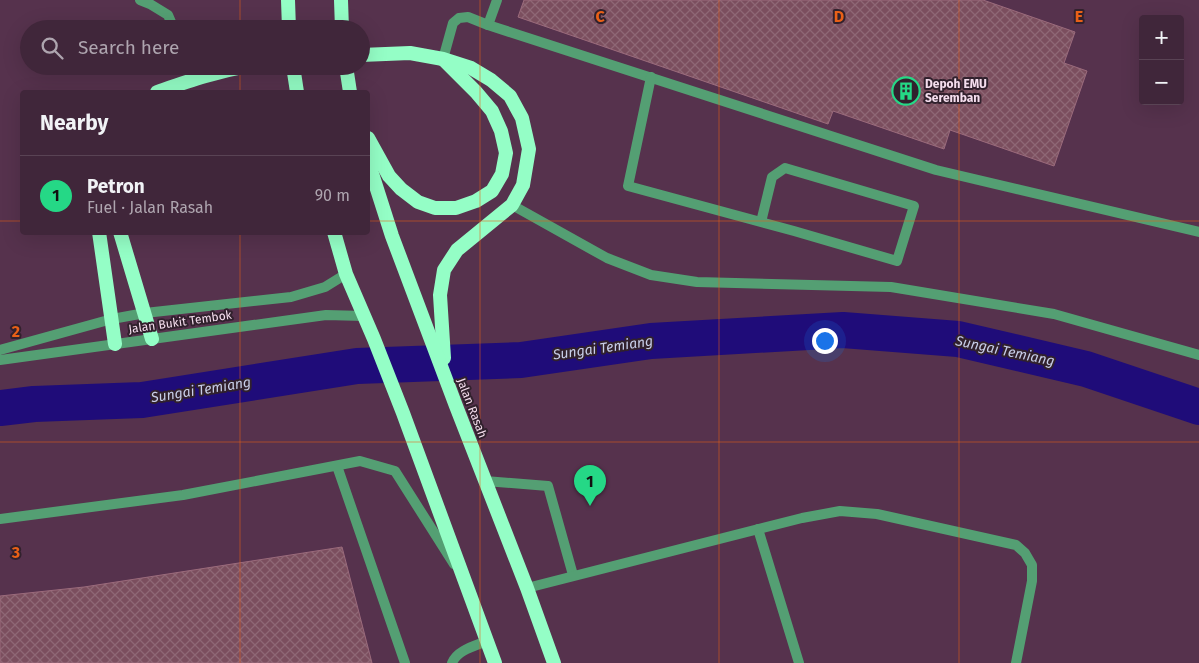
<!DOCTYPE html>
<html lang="en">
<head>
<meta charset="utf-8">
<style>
  body { margin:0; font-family:"Fira Sans",sans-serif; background:#4b3245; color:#f1f3f6 }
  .controls { position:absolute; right:15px; top:15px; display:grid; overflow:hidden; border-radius:5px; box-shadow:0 5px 20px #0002 }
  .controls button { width:45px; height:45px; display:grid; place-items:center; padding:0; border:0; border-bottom:1px solid #594354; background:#40263a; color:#f1f3f6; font:25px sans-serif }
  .you { position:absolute; left:824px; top:340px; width:18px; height:18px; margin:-12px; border:4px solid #fff; border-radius:50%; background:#1a73e8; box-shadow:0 0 0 8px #1a73e833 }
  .badge { display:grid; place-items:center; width:32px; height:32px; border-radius:50%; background:#25d886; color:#111; font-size:16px; font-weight:700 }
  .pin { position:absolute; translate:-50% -41px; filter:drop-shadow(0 1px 2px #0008) }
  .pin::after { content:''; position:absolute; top:26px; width:18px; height:15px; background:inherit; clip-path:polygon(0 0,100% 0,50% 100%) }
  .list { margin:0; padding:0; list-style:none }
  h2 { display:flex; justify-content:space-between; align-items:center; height:65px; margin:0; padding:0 20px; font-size:21px }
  h2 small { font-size:16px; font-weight:400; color:#aea5af }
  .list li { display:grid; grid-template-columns:32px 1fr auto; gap:15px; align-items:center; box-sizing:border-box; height:80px; padding:0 20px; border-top:1px solid #594354 }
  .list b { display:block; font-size:19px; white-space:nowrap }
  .list p { margin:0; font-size:16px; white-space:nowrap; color:#aea5af }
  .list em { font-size:16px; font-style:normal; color:#aea5af }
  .icon { flex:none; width:28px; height:28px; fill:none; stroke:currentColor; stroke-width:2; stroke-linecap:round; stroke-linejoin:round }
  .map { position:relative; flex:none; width:1199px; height:663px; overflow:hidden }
  .search { position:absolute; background:#40263a; box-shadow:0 5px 20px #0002; left:20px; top:20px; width:350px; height:55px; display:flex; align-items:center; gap:12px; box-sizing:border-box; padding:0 18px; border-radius:28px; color:#aea5af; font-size:19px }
  .panel { position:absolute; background:#40263a; box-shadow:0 5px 20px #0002; left:20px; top:90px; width:350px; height:145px; border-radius:5px }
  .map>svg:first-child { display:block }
</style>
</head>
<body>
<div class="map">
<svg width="1199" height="663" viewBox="0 0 1199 663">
  <defs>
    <pattern id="building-cross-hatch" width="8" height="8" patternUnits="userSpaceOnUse" patternTransform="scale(1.25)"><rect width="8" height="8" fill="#7b4e5e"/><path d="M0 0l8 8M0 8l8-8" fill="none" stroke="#8e6775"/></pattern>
  </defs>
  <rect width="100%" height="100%" fill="#56324d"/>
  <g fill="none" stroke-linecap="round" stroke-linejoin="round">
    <path stroke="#1f0c79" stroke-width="36" d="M0,408L34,404L142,400L357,366L521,360L651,341L843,330L958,339L1086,369L1199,407"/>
  </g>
  <g fill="url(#building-cross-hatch)" stroke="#9b6b7c">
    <path d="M524,0H983L1075,32L1064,63L1087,71L1054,166L950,130L944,149L833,111L828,124L518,17Z"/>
    <path d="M342,547L372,663H0V596L84,587Z"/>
  </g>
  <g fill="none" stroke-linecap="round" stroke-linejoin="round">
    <g stroke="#549f73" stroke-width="10">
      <path d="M140,0L150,4L168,15L174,29"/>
      <path d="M488,25L497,0"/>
      <path d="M443,59L453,23L459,18L468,17L488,25L936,170L1199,232"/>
      <path d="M188,66L192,79"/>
      <path d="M651,77L628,186L794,231L897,261L914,206L785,168L772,177L761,222"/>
      <path d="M512,205L607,258L651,275L697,282L891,287L1054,314L1199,355"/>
      <path d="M337,466L405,663"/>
      <path d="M485,481L548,486L573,575"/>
      <path d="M0,519L183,495L360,461L395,471L454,564"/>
      <path d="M452,663C457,650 475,646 487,641"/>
    </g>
    <g stroke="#549f73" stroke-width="10">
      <path d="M0,350L112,319L145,313L291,297L325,287L346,274"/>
      <path d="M0,360L326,315L364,316"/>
      <path d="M758,529L799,663"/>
      <path d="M527,588L802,518L840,511L877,514L1016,545L1025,553L1032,565V581L1016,663"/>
    </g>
    <g stroke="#94fec6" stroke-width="14">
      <path d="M288,0L289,29"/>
      <path d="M341,0L342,29"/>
      <path d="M361,55L410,53L443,59L471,68L491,80L510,96L522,118L529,149L523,185L512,205L457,250L444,270L440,295L444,358"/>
      <path d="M293,66L297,92"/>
      <path d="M346,66L350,92"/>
      <path d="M157,92C189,81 214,72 247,66"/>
      <path d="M368,138L389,176L401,189L418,202L435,208H456L476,201L492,191L502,174L506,153L501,131L492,111L476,92L444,60"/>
      <path d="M368,161L392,236L456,406L527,588L554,663"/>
      <path d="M99,232L115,344"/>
      <path d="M120,232L152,339"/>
      <path d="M334,232L346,274L374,339L403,413L495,663"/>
    </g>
  </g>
  <path fill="none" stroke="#e96017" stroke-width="1" stroke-opacity="0.55" d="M240,0V29M480,0V663M719,0V663M959,0V663M240,66V92M0,221H22M368,221H1199M240,232V663M0,442H1199"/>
  <defs>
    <g id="building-ring" transform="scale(1.4375)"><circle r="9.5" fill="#31212d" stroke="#25d886" stroke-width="1.5"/><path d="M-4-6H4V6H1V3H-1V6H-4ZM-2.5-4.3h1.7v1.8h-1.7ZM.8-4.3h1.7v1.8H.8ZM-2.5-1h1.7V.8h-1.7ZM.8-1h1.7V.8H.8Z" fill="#25d886"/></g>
  </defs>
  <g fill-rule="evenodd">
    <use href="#building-ring" x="906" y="91"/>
  </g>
  <g text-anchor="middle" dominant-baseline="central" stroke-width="4" stroke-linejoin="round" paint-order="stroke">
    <g font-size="12" font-weight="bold" fill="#f5deee" stroke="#31212d" text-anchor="start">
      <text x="925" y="84">Depoh EMU<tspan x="925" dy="14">Seremban</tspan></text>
    </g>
    <g font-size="12" fill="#f5deee" stroke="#31212d">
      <text transform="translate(180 322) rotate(-8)">Jalan Bukit Tembok</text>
      <text transform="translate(472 408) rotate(69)">Jalan Rasah</text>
    </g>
    <g font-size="14" font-style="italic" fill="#c8cee9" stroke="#31212d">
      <text transform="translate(603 348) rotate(-8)">Sungai Temiang</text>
      <text transform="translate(1005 351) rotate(12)">Sungai Temiang</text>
      <text transform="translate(201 390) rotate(-9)">Sungai Temiang</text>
    </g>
  </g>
  <g font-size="16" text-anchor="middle" font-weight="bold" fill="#e96017" stroke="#31212d" stroke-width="4" stroke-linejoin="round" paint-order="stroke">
    <text x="600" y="22">C</text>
    <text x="839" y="22">D</text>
    <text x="1079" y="22">E</text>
    <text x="16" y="337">2</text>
    <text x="16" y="558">3</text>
  </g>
</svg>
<div class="controls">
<button>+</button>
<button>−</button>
</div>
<div class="you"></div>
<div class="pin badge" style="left:590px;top:506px">1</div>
<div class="search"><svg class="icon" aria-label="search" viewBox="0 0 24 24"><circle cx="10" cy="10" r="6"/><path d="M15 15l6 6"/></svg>Search here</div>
<section class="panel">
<h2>Nearby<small></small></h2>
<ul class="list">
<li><span class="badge">1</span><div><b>Petron</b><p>Fuel · Jalan Rasah</p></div><em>90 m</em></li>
</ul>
</section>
</div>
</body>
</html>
